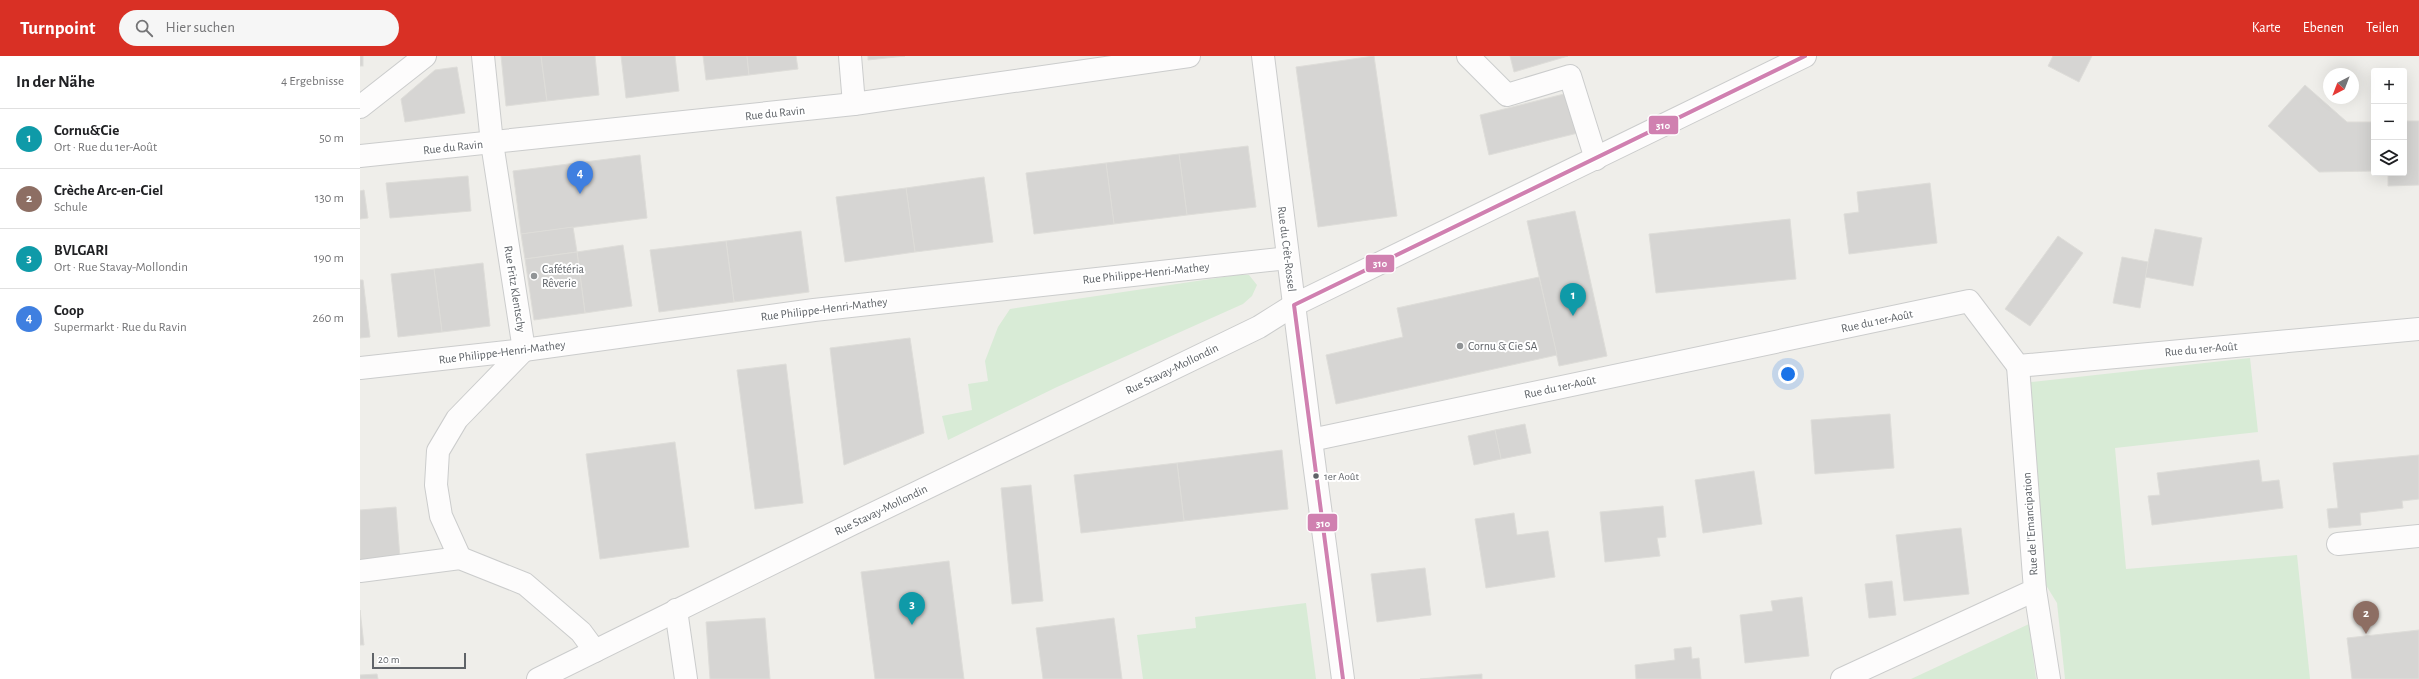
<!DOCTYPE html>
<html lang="de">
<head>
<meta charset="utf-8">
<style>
  body { margin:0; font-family:"Alegreya Sans",sans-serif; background:#f6f6f6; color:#202124 }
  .controls { position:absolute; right:12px; top:12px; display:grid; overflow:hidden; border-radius:4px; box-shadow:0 4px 16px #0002 }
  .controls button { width:36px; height:36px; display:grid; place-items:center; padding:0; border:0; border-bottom:1px solid #e0e0e0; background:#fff; color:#202124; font:20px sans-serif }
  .compass { position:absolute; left:1963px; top:12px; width:36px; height:36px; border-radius:50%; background:#fff; box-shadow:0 4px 16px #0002; rotate:222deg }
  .scale { position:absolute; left:12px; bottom:10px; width:94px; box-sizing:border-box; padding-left:4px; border:2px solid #5f6368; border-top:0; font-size:11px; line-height:14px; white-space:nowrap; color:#5f6368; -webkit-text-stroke:3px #fff; paint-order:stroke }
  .you { position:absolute; left:1428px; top:318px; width:14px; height:14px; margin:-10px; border:3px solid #fff; border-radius:50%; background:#1a73e8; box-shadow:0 0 0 6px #1a73e833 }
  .badge { display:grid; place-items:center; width:26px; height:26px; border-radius:50%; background:#d93025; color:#fff; font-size:13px; font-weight:700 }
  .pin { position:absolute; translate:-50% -33px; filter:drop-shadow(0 1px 2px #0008) }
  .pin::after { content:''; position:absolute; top:21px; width:14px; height:12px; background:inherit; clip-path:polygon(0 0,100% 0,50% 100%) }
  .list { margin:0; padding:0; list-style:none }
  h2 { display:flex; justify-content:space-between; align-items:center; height:52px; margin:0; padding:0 16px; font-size:17px }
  h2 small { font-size:13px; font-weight:400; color:#757577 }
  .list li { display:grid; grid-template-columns:26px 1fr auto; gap:12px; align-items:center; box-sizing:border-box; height:60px; padding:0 16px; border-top:1px solid #e0e0e0 }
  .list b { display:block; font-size:15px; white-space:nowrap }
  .list p { margin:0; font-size:13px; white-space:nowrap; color:#757577 }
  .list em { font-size:13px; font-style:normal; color:#757577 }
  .icon { flex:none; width:22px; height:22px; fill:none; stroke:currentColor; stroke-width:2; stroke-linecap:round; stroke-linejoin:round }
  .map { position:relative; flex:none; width:2059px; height:623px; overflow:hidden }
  header { display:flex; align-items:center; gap:24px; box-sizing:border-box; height:56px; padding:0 20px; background:#d93025; color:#fff }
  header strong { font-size:19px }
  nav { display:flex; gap:22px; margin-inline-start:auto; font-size:14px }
  .search { width:280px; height:36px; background:#f6f6f6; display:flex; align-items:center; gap:10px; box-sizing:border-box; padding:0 14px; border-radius:22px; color:#757577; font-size:15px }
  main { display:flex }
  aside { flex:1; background:#fff }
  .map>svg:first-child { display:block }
</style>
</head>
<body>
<header>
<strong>Turnpoint</strong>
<div class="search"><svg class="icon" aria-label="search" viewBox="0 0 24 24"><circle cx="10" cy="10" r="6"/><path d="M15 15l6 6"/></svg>Hier suchen</div>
<nav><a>Karte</a><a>Ebenen</a><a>Teilen</a></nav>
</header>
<main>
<aside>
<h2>In der Nähe<small>4 Ergebnisse</small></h2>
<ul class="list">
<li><span class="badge" style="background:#0f9aa8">1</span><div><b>Cornu&amp;Cie</b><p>Ort · Rue du 1er-Août</p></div><em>50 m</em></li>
<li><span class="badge" style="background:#8d6e63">2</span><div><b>Crèche Arc-en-Ciel</b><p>Schule</p></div><em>130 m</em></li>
<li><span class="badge" style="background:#0f9aa8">3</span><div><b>BVLGARI</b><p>Ort · Rue Stavay-Mollondin</p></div><em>190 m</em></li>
<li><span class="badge" style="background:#3f7fe0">4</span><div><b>Coop</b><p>Supermarkt · Rue du Ravin</p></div><em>260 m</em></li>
</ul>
</aside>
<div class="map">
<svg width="2059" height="623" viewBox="0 0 2059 623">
  <rect width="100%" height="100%" fill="#efeeea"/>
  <g fill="#d8ebd6">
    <path d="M877,219H889L897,229L892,240L883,248L697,331L588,384L582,360L612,354L608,328L628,325L625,305L638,271L650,253Z"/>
    <path d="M1890,302L1898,376L1755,392L1766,513L1937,499L1950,623H1705L1697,547L1684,526L1671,326Z"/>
    <path d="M946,547L956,623H783L777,579L836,572L835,561Z"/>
    <path d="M1669,568L1676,623H1551Z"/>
  </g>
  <g fill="#d6d5d3" stroke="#deddd9">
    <rect x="0" y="0" width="3" height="10"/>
    <path d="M141,0H181L187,45L146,50Z"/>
    <path d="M181,0H235L239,39L187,45Z"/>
    <path d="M261,0H315L319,35L266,42Z"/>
    <path d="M343,0H387L389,19L346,24Z"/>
    <path d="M387,0H436L438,13L389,19Z"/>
    <path d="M508,0H545L508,4Z"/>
    <path d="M1014,0L1037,160L958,171L936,11Z"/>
    <path d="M1150,0H1208L1154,16Z"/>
    <path d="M1693,0H1732L1719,26L1688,10Z"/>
    <path d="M97,11L105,57L45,66L41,43L75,14Z"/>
    <path d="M1945,29L1987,66H2014V115L1959,116L1908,70Z"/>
    <path d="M1208,37L1218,77L1129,99L1120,59Z"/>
    <path d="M2044,65H2059V129L2028,130V117H2044Z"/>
    <path d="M888,90L896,151L827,159L819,98Z"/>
    <path d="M819,98L827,159L754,168L746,107Z"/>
    <path d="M280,99L287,162L161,178L153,115Z"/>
    <path d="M746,107L754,168L674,178L666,117Z"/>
    <path d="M108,120L111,155L30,162L26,127Z"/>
    <path d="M624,121L633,186L555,196L546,132Z"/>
    <path d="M1570,127L1577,187L1489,198L1484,158L1499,156L1497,136Z"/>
    <path d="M546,132L555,196L485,206L476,141Z"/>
    <path d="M4,134L8,162L0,163V135Z"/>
    <path d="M1215,155L1247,300L1199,310L1167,165Z"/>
    <path d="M1430,163L1436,223L1296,237L1289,178Z"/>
    <path d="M213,171L217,196L165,203L161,178Z"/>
    <path d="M1795,173L1842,182L1833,230L1785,221Z"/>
    <path d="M441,175L449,236L374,246L366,185Z"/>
    <path d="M1698,180L1723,197L1670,270L1645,253Z"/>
    <path d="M366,185L374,246L299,256L290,194Z"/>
    <path d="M263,189L272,250L225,257L217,196Z"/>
    <path d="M217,196L225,257L174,264L165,203Z"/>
    <path d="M1762,201L1788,206L1780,252L1753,247Z"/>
    <path d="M123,207L130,270L82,276L74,213Z"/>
    <path d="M74,213L82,276L38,281L31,218Z"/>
    <path d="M1179,221L1197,299L976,348L966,299L1043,281L1037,252Z"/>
    <path d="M0,224H3L10,281L0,282Z"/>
    <path d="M550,282L564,377L484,409L470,292Z"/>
    <path d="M426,308L443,447L395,453L377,314Z"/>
    <path d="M1530,358L1534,412L1455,418L1451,364Z"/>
    <path d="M1165,368L1171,397L1141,403L1135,374Z"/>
    <path d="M1135,374L1141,403L1114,409L1108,380Z"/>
    <path d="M315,386L329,491L240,503L226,398Z"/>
    <path d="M922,394L928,453L824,465L817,407Z"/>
    <path d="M2059,399V443L2042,445L2043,452L2000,457L2001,469L1969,472L1967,453L1978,452L1973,407Z"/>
    <path d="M1899,404L1902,426L1919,424L1923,452L1792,469L1788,440L1800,439L1797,417Z"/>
    <path d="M817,407L824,465L721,477L714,419Z"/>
    <path d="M1394,415L1402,468L1343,477L1335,424Z"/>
    <path d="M671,429L683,545L652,548L641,432Z"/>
    <path d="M1303,450L1306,481L1297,482L1300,500L1245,506L1240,456Z"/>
    <path d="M36,451L40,502L0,505V454Z"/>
    <path d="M1154,457L1157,479L1188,475L1195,521L1126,532L1115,463Z"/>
    <path d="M1601,472L1609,538L1544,545L1536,479Z"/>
    <path d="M589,505L604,623H515L501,516Z"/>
    <path d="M1065,512L1071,559L1017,566L1011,518Z"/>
    <path d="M1532,525L1536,559L1509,562L1505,528Z"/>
    <path d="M1442,541L1449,600L1385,607L1380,559L1413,555L1411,545Z"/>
    <path d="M0,554L4,589H0Z"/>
    <path d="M405,562L410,623H350L346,566Z"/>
    <path d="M754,562L762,623H683L676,572Z"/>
    <path d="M2059,574V623H1992L1987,582Z"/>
    <path d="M1331,591L1332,603L1339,602L1341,623H1276L1275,609L1315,604L1314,593Z"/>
    <path d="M17,618L18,623H0V619Z"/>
    <path d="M1122,618V623H1060Z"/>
  </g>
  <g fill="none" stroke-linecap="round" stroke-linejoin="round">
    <g stroke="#cbcccc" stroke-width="24">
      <g id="minor">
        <path d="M123,0L132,87L164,294"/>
        <path d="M490,0L494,48"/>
        <path d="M903,0L951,384L983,623"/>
        <path d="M1108,0L1147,39L1210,20L1236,103"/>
        <path d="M0,51L65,0"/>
        <path d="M0,100L494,48L829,0"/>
        <path d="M0,312L164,294L454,254L928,202"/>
        <path d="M951,384L1609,245L1658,310L2059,273"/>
        <path d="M1978,488L2059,480"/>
        <path d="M100,502L81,460L76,429L78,395L97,363L164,294"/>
        <path d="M0,515L100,502L165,528L221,576L235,595"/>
        <path d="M1675,534L1689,623"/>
        <path d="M316,554L326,623"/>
        <path d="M178,623L492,468L899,271L934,249L1445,0"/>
        <path d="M1482,623L1675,534L1658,310"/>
      </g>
    </g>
    <use href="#minor" stroke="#fdfcfc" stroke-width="22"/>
    <g stroke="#fff" stroke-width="7">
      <path id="bus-1" d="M983,623L934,249L1445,0"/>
    </g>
    <use href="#bus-1" stroke="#d080b0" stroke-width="4"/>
  </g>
  <g fill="#919496" stroke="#fff" stroke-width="1.5">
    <circle cx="174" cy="220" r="4"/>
    <circle cx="1100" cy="290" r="4"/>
  </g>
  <circle fill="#5f6368" stroke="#fff" stroke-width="1.5" cx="956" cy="420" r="3.5"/>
  <g text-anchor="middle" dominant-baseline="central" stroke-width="4" stroke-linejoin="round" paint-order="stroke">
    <g font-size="11" fill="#5f6368" stroke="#fff" text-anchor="start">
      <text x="964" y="420">1er Août</text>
    </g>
    <g font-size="12" fill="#5f6368" stroke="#fff">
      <text transform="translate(415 57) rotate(-6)">Rue du Ravin</text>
      <text transform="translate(93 91) rotate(-6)">Rue du Ravin</text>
      <text transform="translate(927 193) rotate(83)">Rue du Crêt-Rossel</text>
      <text transform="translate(786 217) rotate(-6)">Rue Philippe-Henri-Mathey</text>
      <text transform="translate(155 233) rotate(81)">Rue Fritz Klentschy</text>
      <text transform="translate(464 253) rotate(-7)">Rue Philippe-Henri-Mathey</text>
      <text transform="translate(1517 265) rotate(-12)">Rue du 1er-Août</text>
      <text transform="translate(1841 293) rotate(-5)">Rue du 1er-Août</text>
      <text transform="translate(142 296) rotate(-7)">Rue Philippe-Henri-Mathey</text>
      <text transform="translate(812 313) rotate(-26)">Rue Stavay-Mollondin</text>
      <text transform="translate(1200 331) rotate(-12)">Rue du 1er-Août</text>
      <text transform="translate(521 454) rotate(-26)">Rue Stavay-Mollondin</text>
      <text transform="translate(1670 468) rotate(-94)">Rue de l'Emancipation</text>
    </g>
    <g font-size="12" fill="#5f6368" stroke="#fff" text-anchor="start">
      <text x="182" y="213">Cafétéria<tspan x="182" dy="14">Rêverie</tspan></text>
      <text x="1108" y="290">Cornu &amp; Cie SA</text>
    </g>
  </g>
  <g stroke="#fff" stroke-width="1.5">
    <rect x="1288" y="59" width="31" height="20" rx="4" fill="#d080b0"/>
    <rect x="1005" y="198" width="30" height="19" rx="4" fill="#d080b0"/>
    <rect x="947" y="457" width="31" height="19" rx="4" fill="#d080b0"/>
  </g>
  <g font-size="11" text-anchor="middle" font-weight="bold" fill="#fff">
    <text x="1303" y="73">310</text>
    <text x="1020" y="211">310</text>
    <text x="963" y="471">310</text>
  </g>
</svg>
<div class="controls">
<button>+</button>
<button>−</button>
<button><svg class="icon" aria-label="layers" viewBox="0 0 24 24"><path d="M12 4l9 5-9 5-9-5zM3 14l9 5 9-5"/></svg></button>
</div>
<svg class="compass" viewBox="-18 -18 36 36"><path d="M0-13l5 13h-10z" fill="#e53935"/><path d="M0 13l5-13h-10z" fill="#757577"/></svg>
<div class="scale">20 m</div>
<div class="you"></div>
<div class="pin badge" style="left:1213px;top:260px;background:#0f9aa8">1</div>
<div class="pin badge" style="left:2006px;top:578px;background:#8d6e63">2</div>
<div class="pin badge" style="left:552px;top:569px;background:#0f9aa8">3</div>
<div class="pin badge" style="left:220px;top:138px;background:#3f7fe0">4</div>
</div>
</main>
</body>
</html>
